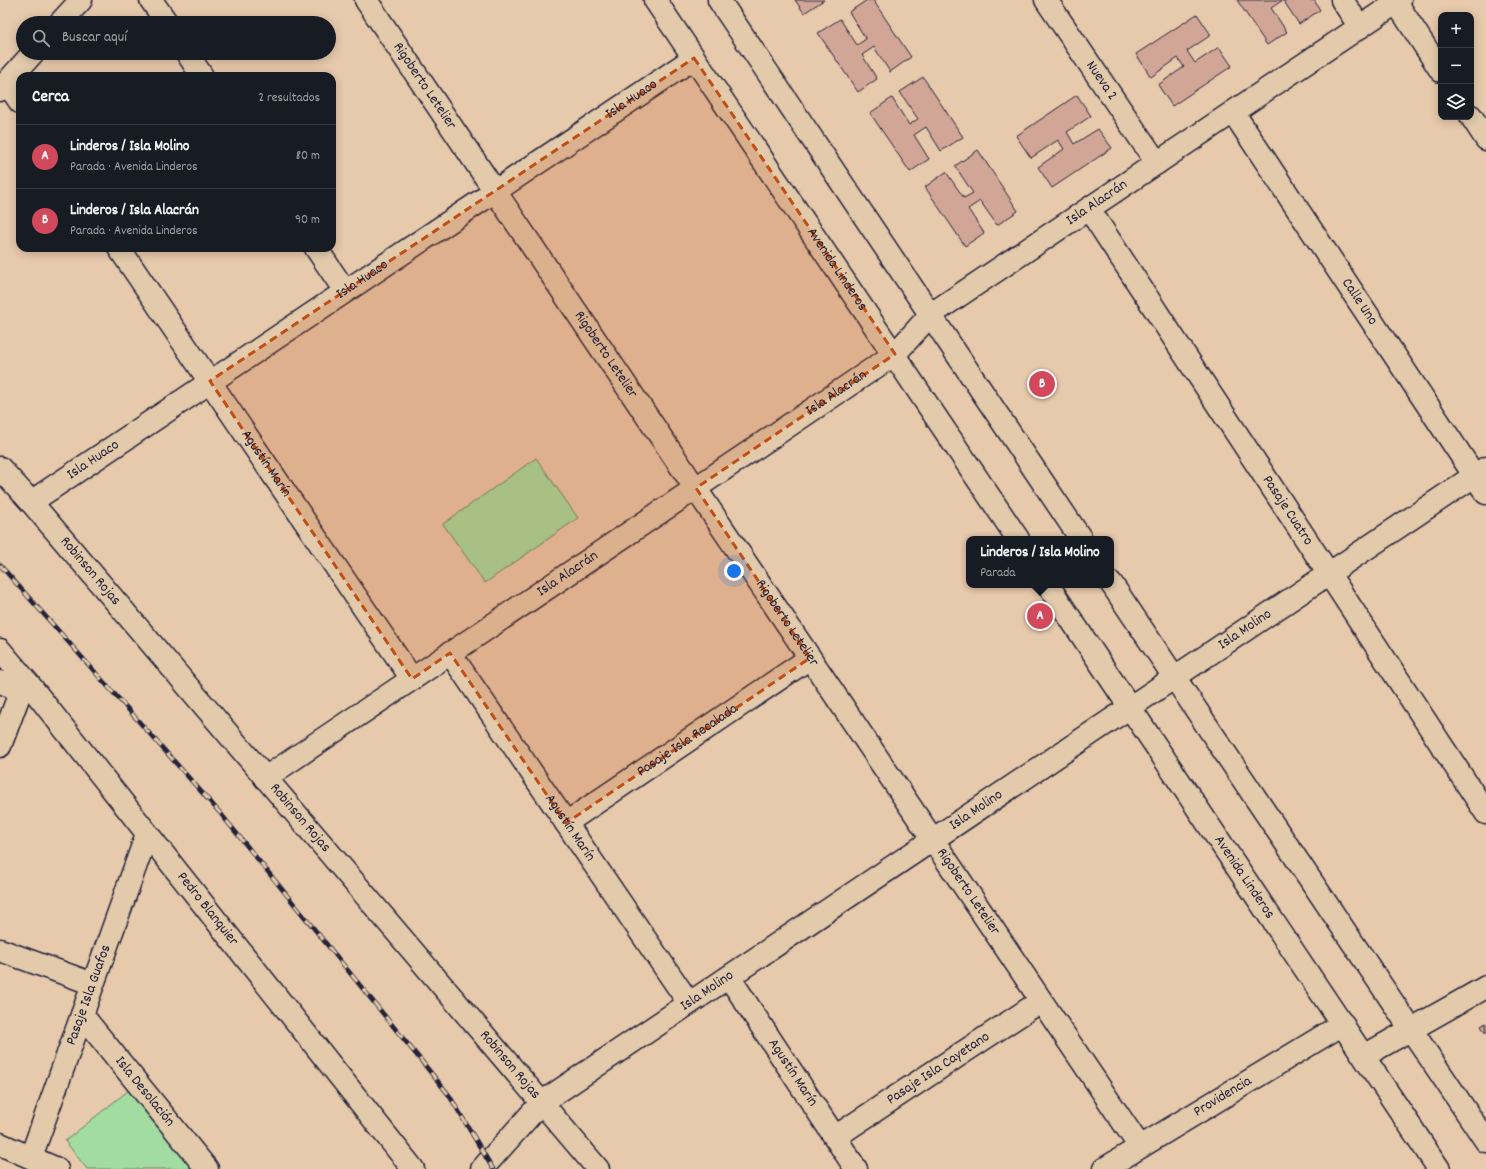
<!DOCTYPE html>
<html lang="es">
<head>
<meta charset="utf-8">
<style>
  body { margin:0; font-family:Dekko,sans-serif; background:#20242c; color:#f1f3f6 }
  .controls { position:absolute; right:12px; top:12px; display:grid; overflow:hidden; border-radius:8px; box-shadow:0 2px 10px #0003 }
  .controls button { width:36px; height:36px; display:grid; place-items:center; padding:0; border:0; border-bottom:1px solid #363941; background:#171b24; color:#f1f3f6; font:20px sans-serif }
  .you { position:absolute; left:734px; top:571px; width:14px; height:14px; margin:-10px; border:3px solid #fff; border-radius:50%; background:#1a73e8; box-shadow:0 0 0 6px #1a73e833 }
  .badge { display:grid; place-items:center; width:26px; height:26px; border-radius:50%; background:#d1495b; color:#fff; font-size:13px; font-weight:700 }
  .pin { position:absolute; translate:-50% -50%; border:2px solid #fff; box-shadow:0 1px 4px #0006 }
  .popup { position:absolute; left:966px; top:536px; width:148px; height:52px; box-sizing:border-box; display:grid; place-content:center; border-radius:8px; background:#171b24; filter:drop-shadow(0 1px 3px #0005); font-size:13px; white-space:nowrap; color:#9ea1a6 }
  .popup b { font-size:15px; color:#f1f3f6 }
  .popup::after { content:''; position:absolute; left:50%; top:100%; margin-left:-8px; border:8px solid transparent; border-top-color:#171b24 }
  .list { margin:0; padding:0; list-style:none }
  h2 { display:flex; justify-content:space-between; align-items:center; height:52px; margin:0; padding:0 16px; font-size:17px }
  h2 small { font-size:13px; font-weight:400; color:#9ea1a6 }
  .list li { display:grid; grid-template-columns:26px 1fr auto; gap:12px; align-items:center; box-sizing:border-box; height:64px; padding:0 16px; border-top:1px solid #363941 }
  .list b { display:block; font-size:15px; white-space:nowrap }
  .list p { margin:0; font-size:13px; white-space:nowrap; color:#9ea1a6 }
  .list em { font-size:13px; font-style:normal; color:#9ea1a6 }
  .icon { flex:none; width:22px; height:22px; fill:none; stroke:currentColor; stroke-width:2; stroke-linecap:round; stroke-linejoin:round }
  .map { position:relative; flex:none; width:1486px; height:1169px; overflow:hidden }
  .search { position:absolute; background:#171b24; box-shadow:0 2px 10px #0003; left:16px; top:16px; width:320px; height:44px; display:flex; align-items:center; gap:10px; box-sizing:border-box; padding:0 14px; border-radius:22px; color:#9ea1a6; font-size:15px }
  .panel { position:absolute; background:#171b24; box-shadow:0 2px 10px #0003; left:16px; top:72px; width:320px; height:180px; border-radius:12px }
  .map>svg:first-child { display:block }
</style>
</head>
<body>
<div class="map">
<svg width="1486" height="1169" viewBox="0 0 1486 1169">
  <rect width="100%" height="100%" fill="#e7c9ac"/>
  <filter id="ink" filterUnits="userSpaceOnUse"><feTurbulence type="fractalNoise" baseFrequency=".025" numOctaves="2"/><feDisplacementMap in="SourceGraphic" scale="8" xChannelSelector="R" yChannelSelector="G"/><feConvolveMatrix kernelMatrix="1 2 1 2 8 2 1 2 1" color-interpolation-filters="sRGB"/></filter>
  <g filter="url(#ink)">
    <g fill="#a3dca0" stroke="#627f6e">
      <path d="M536,458L578,518L485,583L443,524Z"/>
      <path d="M134,1086L201,1169H87L65,1141Z"/>
    </g>
    <g fill="#d1a697" stroke="#22223b">
      <path d="M795,0H824L804,13Z"/>
      <path d="M867,0H873L911,57L890,72L874,47L862,55L877,79L858,92L818,33L840,19L857,45L866,39L849,12Z"/>
      <path d="M1237,0H1283L1271,8L1287,32L1267,45Z"/>
      <path d="M1283,0H1314L1320,10L1299,24Z"/>
      <path d="M1197,14L1211,35L1187,51L1195,63L1219,47L1232,66L1172,106L1158,85L1184,67L1178,58L1151,77L1136,54Z"/>
      <path d="M923,77L963,137L941,151L926,127L914,135L929,159L910,172L870,113L892,98L909,125L918,119L900,92Z"/>
      <path d="M1077,95L1091,116L1067,132L1074,144L1098,129L1112,148L1052,188L1038,167L1064,149L1058,140L1031,158L1016,136Z"/>
      <path d="M978,150L1018,211L997,225L980,201L968,209L984,233L965,246L925,187L946,172L964,198L973,193L955,166Z"/>
      <path d="M1486,1023V1034L1481,1026Z"/>
    </g>
    <g fill="none" stroke-linecap="round" stroke-linejoin="round">
      <g stroke="#22223b" stroke-width="25">
        <g id="minor">
          <path d="M151,0L167,23"/>
          <path id="s1" d="M366,0L1140,1147"/>
          <path id="s2" d="M655,0L1018,539"/>
          <path d="M719,0L1081,539"/>
          <path id="s3" d="M1046,0L1157,163"/>
          <path d="M1342,0L1360,27"/>
          <path d="M1396,2L1441,71"/>
          <path d="M60,23L81,0"/>
          <path d="M187,53L202,76"/>
          <path d="M7,83L20,102"/>
          <path d="M0,90L33,53"/>
          <path id="s4" d="M1233,112L1486,493"/>
          <path d="M1471,116L1486,139"/>
          <path id="s5" d="M1089,209L1486,813"/>
          <path id="s6" d="M119,248L412,679"/>
          <path d="M316,248L345,291"/>
          <path id="s7" d="M0,468L31,502L598,1169"/>
          <path id="s8" d="M31,502L694,58"/>
          <path d="M1111,583L1486,1141"/>
          <path id="s9" d="M1048,585L1439,1169"/>
          <path id="s10" d="M0,650L28,683L413,1169"/>
          <path id="s11" d="M450,653L689,1003"/>
          <path d="M0,682L21,690"/>
          <path d="M0,746L21,690L28,683"/>
          <path id="s12" d="M265,778L895,354L930,315L1400,0"/>
          <path id="s13" d="M566,823L810,658"/>
          <path d="M0,950L93,984"/>
          <path id="s14" d="M729,977L856,1169"/>
          <path id="s15" d="M82,1015L207,1169"/>
          <path d="M1364,1056L1486,987"/>
          <path id="s16" d="M835,1137L1041,1001"/>
          <path d="M0,1144L57,1169"/>
          <path id="s17" d="M31,1157L147,834"/>
          <path id="s18" d="M482,1169L541,1103L1486,468"/>
          <path id="s19" d="M1104,1169L1343,1024"/>
        </g>
      </g>
      <use href="#minor" stroke="#e2caab" stroke-width="22"/>
      <g stroke="#22223b" stroke-width="4.5">
        <path id="rail" d="M0,565L221,814L449,1095L493,1169"/>
      </g>
      <use href="#rail" stroke="#e2caab" stroke-width="3" stroke-dasharray="9" stroke-linecap="butt"/>
    </g>
  </g>
  <path fill="#c04e15" fill-opacity="0.2" stroke="#c04e15" stroke-width="3" stroke-dasharray="8 5" stroke-linejoin="round" d="M694,58L895,354L696,488L810,658L566,823L450,653L412,679L210,381Z"/>
  <g text-anchor="middle" dominant-baseline="central" stroke-width="3" stroke-linejoin="round" paint-order="stroke">
    <g font-size="15" fill="#22223b" stroke="#e2caab">
      <text stroke="none"><textPath href="#s3" startOffset="98">Nueva 2</textPath></text>
      <text stroke="none"><textPath href="#s1" startOffset="104">Rigoberto Letelier</textPath></text>
      <text stroke="none"><textPath href="#s8" startOffset="723">Isla Huaco</textPath></text>
      <text stroke="none"><textPath href="#s12" startOffset="1013">Isla Alacrán</textPath></text>
      <text stroke="none"><textPath href="#s2" startOffset="325">Avenida Linderos</textPath></text>
      <text stroke="none"><textPath href="#s8" startOffset="399">Isla Huaco</textPath></text>
      <text stroke="none"><textPath href="#s4" startOffset="228">Calle Uno</textPath></text>
      <text stroke="none"><textPath href="#s1" startOffset="428">Rigoberto Letelier</textPath></text>
      <text stroke="none"><textPath href="#s12" startOffset="689">Isla Alacrán</textPath></text>
      <text stroke="none"><textPath href="#s8" startOffset="75">Isla Huaco</textPath></text>
      <text stroke="none"><textPath href="#s6" startOffset="261">Agustín Marín</textPath></text>
      <text stroke="none"><textPath href="#s5" startOffset="361">Pasaje Cuatro</textPath></text>
      <text stroke="none"><textPath href="#s7" startOffset="137">Robinson Rojas</textPath></text>
      <text stroke="none"><textPath href="#s12" startOffset="365">Isla Alacrán</textPath></text>
      <text stroke="none"><textPath href="#s1" startOffset="752">Rigoberto Letelier</textPath></text>
      <text stroke="none"><textPath href="#s18" startOffset="937">Isla Molino</textPath></text>
      <text stroke="none"><textPath href="#s13" startOffset="147">Pasaje Isla Recalada</textPath></text>
      <text stroke="none"><textPath href="#s18" startOffset="613">Isla Molino</textPath></text>
      <text stroke="none"><textPath href="#s7" startOffset="461">Robinson Rojas</textPath></text>
      <text stroke="none"><textPath href="#s11" startOffset="212">Agustín Marín</textPath></text>
      <text stroke="none"><textPath href="#s9" startOffset="352">Avenida Linderos</textPath></text>
      <text stroke="none"><textPath href="#s1" startOffset="1076">Rigoberto Letelier</textPath></text>
      <text stroke="none"><textPath href="#s10" startOffset="332">Pedro Blanquier</textPath></text>
      <text stroke="none"><textPath href="#s18" startOffset="289">Isla Molino</textPath></text>
      <text stroke="none"><textPath href="#s17" startOffset="172">Pasaje Isla Guafos</textPath></text>
      <text stroke="none"><textPath href="#s7" startOffset="785">Robinson Rojas</textPath></text>
      <text stroke="none"><textPath href="#s16" startOffset="124">Pasaje Isla Cayetano</textPath></text>
      <text stroke="none"><textPath href="#s14" startOffset="115">Agustín Marín</textPath></text>
      <text stroke="none"><textPath href="#s15" startOffset="99">Isla Desolación</textPath></text>
      <text stroke="none"><textPath href="#s19" startOffset="139">Providencia</textPath></text>
    </g>
  </g>
</svg>
<div class="controls">
<button>+</button>
<button>−</button>
<button><svg class="icon" aria-label="layers" viewBox="0 0 24 24"><path d="M12 4l9 5-9 5-9-5zM3 14l9 5 9-5"/></svg></button>
</div>
<div class="you"></div>
<div class="pin badge" style="left:1040px;top:616px">A</div>
<div class="popup"><b>Linderos / Isla Molino</b>Parada</div>
<div class="pin badge" style="left:1042px;top:384px">B</div>
<div class="search"><svg class="icon" aria-label="search" viewBox="0 0 24 24"><circle cx="10" cy="10" r="6"/><path d="M15 15l6 6"/></svg>Buscar aquí</div>
<section class="panel">
<h2>Cerca<small>2 resultados</small></h2>
<ul class="list">
<li><span class="badge">A</span><div><b>Linderos / Isla Molino</b><p>Parada · Avenida Linderos</p></div><em>80 m</em></li>
<li><span class="badge">B</span><div><b>Linderos / Isla Alacrán</b><p>Parada · Avenida Linderos</p></div><em>90 m</em></li>
</ul>
</section>
</div>
</body>
</html>
